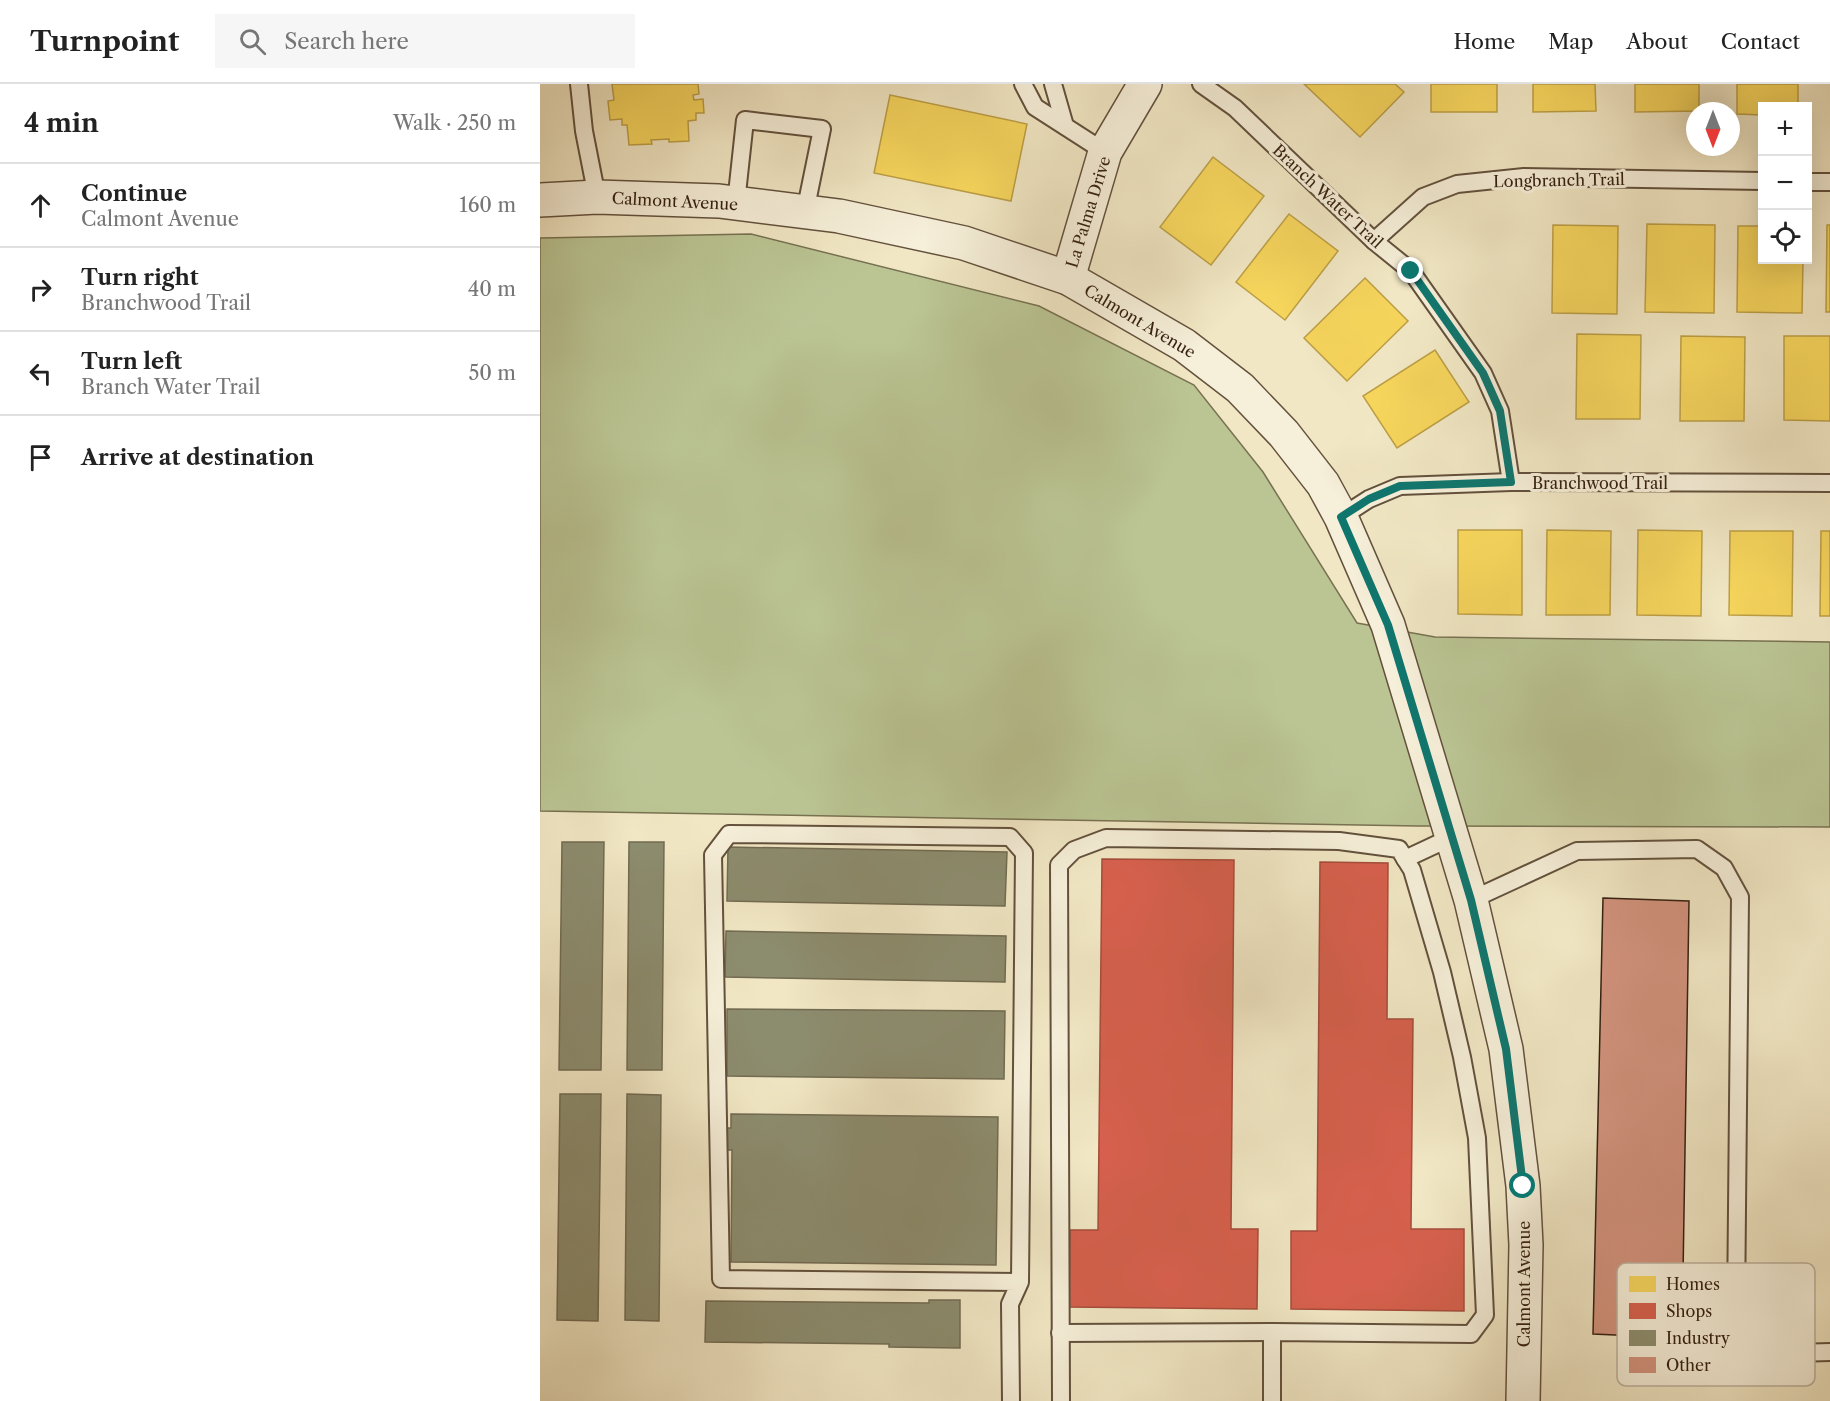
<!DOCTYPE html>
<html lang="en">
<head>
<meta charset="utf-8">
<style>
  body { margin:0; font-family:"Libre Caslon Text",serif; background:#f6f6f6; color:#222 }
  .controls { position:absolute; right:18px; top:18px; display:grid; overflow:hidden; border-radius:0px; box-shadow:0 6px 24px #0002 }
  .controls button { width:54px; height:54px; display:grid; place-items:center; padding:0; border:0; border-bottom:2px solid #e0e0e0; background:#fff; color:#222; font:30px sans-serif }
  .compass { position:absolute; left:1146px; top:18px; width:54px; height:54px; border-radius:50%; background:#fff; box-shadow:0 6px 24px #0002; rotate:180deg }
  .stop { position:absolute; width:18px; height:18px; margin:-14px; border:4px solid #0f766e; border-radius:50%; background:#fff }
  .stop.end { background:#0f766e; border-color:#fff; box-shadow:0 2px 6px #0008 }
  .list { margin:0; padding:0; list-style:none }
  h2 { display:flex; justify-content:space-between; align-items:center; height:78px; margin:0; padding:0 24px; font-size:26px }
  h2 small { font-size:20px; font-weight:400; color:#767676 }
  .list li { display:grid; grid-template-columns:39px 1fr auto; gap:18px; align-items:center; box-sizing:border-box; height:84px; padding:0 24px; border-top:2px solid #e0e0e0 }
  .list b { display:block; font-size:22px; white-space:nowrap }
  .list p { margin:0; font-size:20px; white-space:nowrap; color:#767676 }
  .list em { font-size:20px; font-style:normal; color:#767676 }
  .icon { flex:none; width:33px; height:33px; fill:none; stroke:currentColor; stroke-width:2; stroke-linecap:round; stroke-linejoin:round }
  .map { position:relative; flex:none; width:1290px; height:1317px; overflow:hidden }
  header { display:flex; align-items:center; gap:36px; box-sizing:border-box; height:84px; padding:0 30px; background:#fff; border-bottom:2px solid #e0e0e0 }
  header strong { font-size:28px }
  nav { display:flex; gap:33px; margin-inline-start:auto; font-size:21px }
  .search { width:420px; height:54px; background:#f6f6f6; display:flex; align-items:center; gap:15px; box-sizing:border-box; padding:0 21px; border-radius:0px; color:#767676; font-size:22px }
  main { display:flex }
  aside { flex:1; background:#fff }
  .map>svg:first-child { display:block }
</style>
</head>
<body>
<header>
<strong>Turnpoint</strong>
<div class="search"><svg class="icon" aria-label="search" viewBox="0 0 24 24"><circle cx="10" cy="10" r="6"/><path d="M15 15l6 6"/></svg>Search here</div>
<nav><a>Home</a><a>Map</a><a>About</a><a>Contact</a></nav>
</header>
<main>
<aside>
<h2>4 min<small>Walk · 250 m</small></h2>
<ul class="list">
<li><svg class="icon" aria-label="ahead" viewBox="0 0 24 24"><path d="M12 20V5M6 11l6-6 6 6"/></svg><div><b>Continue</b><p>Calmont Avenue</p></div><em>160 m</em></li>
<li><svg class="icon" aria-label="right" viewBox="0 0 24 24"><path d="M7 20v-9h11M14 6l5 5-5 5"/></svg><div><b>Turn right</b><p>Branchwood Trail</p></div><em>40 m</em></li>
<li><svg class="icon" aria-label="left" viewBox="0 0 24 24"><path d="M17 20v-9H6M10 6l-5 5 5 5"/></svg><div><b>Turn left</b><p>Branch Water Trail</p></div><em>50 m</em></li>
<li><svg class="icon" aria-label="arrive" viewBox="0 0 24 24"><path d="M6 21V4h12l-3 4 3 4H6"/></svg><div><b>Arrive at destination</b></div></li>
</ul>
</aside>
<div class="map">
<svg width="1290" height="1317" viewBox="0 0 1290 1317">
  <rect width="100%" height="100%" fill="#f1e7c4"/>
  <filter id="stains"><feTurbulence type="fractalNoise" baseFrequency=".00333" numOctaves="4"/><feColorMatrix values="0 0 0 0 .2 0 0 0 0 .09 0 0 0 0 .02 0 0 0 .5 -.17"/></filter>
  <radialGradient id="worn" r=".72"><stop offset=".6" stop-color="#630" stop-opacity="0"/><stop offset="1" stop-color="#630" stop-opacity=".3"/></radialGradient>
  <path fill="#bbc594" stroke="#787252" stroke-width="1.5" d="M211,150L499,222L654,301L723,388L817,539L895,553L1290,558V743L878,742L0,727V154Z"/>
  <g fill="#f6d55c" stroke="#bc9e45" stroke-width="1.5">
    <path d="M72,0H158L159,10L153,11L154,16L163,15L164,29H156V36L148,37L149,57L129,58V55L111,56L112,60L89,61L87,41H82V35L70,36L68,17L74,16Z"/>
    <path d="M764,0H855L864,8L820,53Z"/>
    <rect x="891" y="0" width="66" height="28"/>
    <path d="M993,0H1055L1056,27L993,28Z"/>
    <path d="M1095,0H1159V27L1095,28Z"/>
    <path d="M1197,0H1258V22H1222V31L1197,30Z"/>
    <path d="M350,11L487,40L471,117L334,89Z"/>
    <path d="M673,73L724,112L671,181L620,143Z"/>
    <path d="M749,130L798,167L745,236L696,198Z"/>
    <path d="M1107,140L1175,141L1174,229L1105,228Z"/>
    <path d="M1013,141L1078,142L1077,230L1012,229Z"/>
    <path d="M1287,141H1290V228H1286Z"/>
    <path d="M1198,142H1222V176H1263L1262,229L1197,228Z"/>
    <path d="M825,194L868,237L807,297L764,254Z"/>
    <path d="M1037,250L1101,251L1100,335H1036Z"/>
    <path d="M1141,252L1205,253L1204,337H1140Z"/>
    <path d="M1244,252H1290V337L1244,336Z"/>
    <path d="M895,266L929,318L857,364L823,312Z"/>
    <path d="M918,446H982V531L918,530Z"/>
    <path d="M1007,446L1071,447L1070,531H1006Z"/>
    <path d="M1098,446L1162,447L1161,532L1097,531Z"/>
    <path d="M1190,447H1253L1252,532L1189,531Z"/>
    <path d="M1281,447H1290V532H1280Z"/>
  </g>
  <g fill="#d6604d" stroke="#a54c3b" stroke-width="1.5">
    <path d="M562,775L694,776L691,1145H718L717,1225L529,1223L530,1146H558Z"/>
    <path d="M780,778L848,779L847,935H873L871,1145H924V1227L751,1225V1147H777Z"/>
  </g>
  <g fill="#8c8c6e" stroke="#726b52" stroke-width="1.5">
    <path d="M22,758H64L61,986H19Z"/>
    <path d="M89,758H124L122,986H87Z"/>
    <path d="M188,763L467,768L465,822L187,817Z"/>
    <path d="M186,847L466,852L465,898L185,893Z"/>
    <path d="M187,925L465,927L464,995L187,992Z"/>
    <path d="M20,1010H61L58,1237L17,1236Z"/>
    <path d="M87,1010L121,1011L119,1237L85,1236Z"/>
    <path d="M191,1030L458,1033L456,1181L191,1178L192,1066H182V1044H191Z"/>
    <path d="M389,1216H420V1264L349,1263V1260L165,1258L166,1217L389,1219Z"/>
  </g>
  <path fill="#d2927d" stroke="#341f10" stroke-width="1.5" d="M1063,814L1149,817L1142,1254L1053,1250Z"/>
  <g fill="none" stroke-linecap="round" stroke-linejoin="round">
    <g stroke="#63513d" stroke-width="20">
      <g id="service">
        <path d="M39,0L44,47L57,113"/>
        <path d="M483,0L495,23L565,68"/>
        <path d="M513,0L525,42"/>
        <path d="M661,0L695,24L834,157L871,187L943,289L960,327L971,398"/>
        <path d="M1268,98H1290"/>
        <path d="M196,119L205,36L282,45L265,128"/>
        <path d="M834,157L883,113L917,100L984,93L1222,97"/>
        <path d="M801,433L829,415L860,402L971,398L1290,399"/>
        <path d="M865,775L912,753"/>
        <path d="M931,816L1037,767L1157,765L1184,784L1200,813L1196,1228L1213,1263L1256,1269L1290,1268"/>
        <path d="M520,1249L732,1248"/>
        <path d="M471,1317L470,1220L480,1198L484,769L470,753L189,750L173,771L181,1195L480,1198"/>
        <path d="M521,1317L519,781L534,766L566,754L799,757L859,765L872,786L902,888L922,973L937,1054L945,1231L931,1250L732,1248V1317"/>
      </g>
    </g>
    <g stroke="#63513d" stroke-width="36">
      <g id="tertiary">
        <path d="M0,116L57,113L179,117L299,132L424,159L528,194L644,261L700,304L744,350L783,400L801,433L848,541L931,816L966,965L983,1102L986,1161L983,1317"/>
        <path d="M528,194L565,68L605,0"/>
      </g>
    </g>
    <use href="#service" stroke="#f6efd9" stroke-width="16"/>
    <use href="#tertiary" stroke="#f6efd9" stroke-width="33"/>
  </g>
  <g fill="none" stroke-linecap="round" stroke-linejoin="round">
    <path stroke="#0f766e" stroke-width="8" d="M871,187L943,289L960,327L971,398L860,402L829,415L801,433L848,541L931,816L966,965L983,1102"/>
  </g>
  <g text-anchor="middle" dominant-baseline="central" stroke-width="6" stroke-linejoin="round" paint-order="stroke">
    <g font-size="16" fill="#341f10" stroke="#f6efd9">
      <text transform="translate(1019 96) rotate(-1)">Longbranch Trail</text>
      <text transform="translate(788 112) rotate(43)">Branch Water Trail</text>
      <text transform="translate(135 117) rotate(3)">Calmont Avenue</text>
      <text transform="translate(548 128) rotate(-73)">La Palma Drive</text>
      <text transform="translate(600 237) rotate(31)">Calmont Avenue</text>
      <text x="1060" y="399">Branchwood Trail</text>
      <text transform="translate(984 1200) rotate(-90)">Calmont Avenue</text>
    </g>
  </g>
  <rect x="1077" y="1179" width="198" height="123" rx="9" fill="#f6efd9" stroke="#bcb19d" stroke-width="1.5"/>
  <rect x="1089" y="1192" width="27" height="16" fill="#f6d55c"/>
  <rect x="1089" y="1219" width="27" height="16" fill="#d6604d"/>
  <rect x="1089" y="1246" width="27" height="16" fill="#8c8c6e"/>
  <rect x="1089" y="1273" width="27" height="16" fill="#d2927d"/>
  <g font-size="16" fill="#341f10">
    <text x="1126" y="1206">Homes</text>
    <text x="1126" y="1233">Shops</text>
    <text x="1126" y="1260">Industry</text>
    <text x="1126" y="1287">Other</text>
  </g>
  <rect width="100%" height="100%" filter="url(#stains)"/>
  <rect width="100%" height="100%" fill="url(#worn)"/>
</svg>
<div class="controls">
<button>+</button>
<button>−</button>
<button><svg class="icon" aria-label="locate" viewBox="0 0 24 24"><circle cx="12" cy="12" r="6"/><path d="M12 2v4M12 18v4M2 12h4M18 12h4"/></svg></button>
</div>
<svg class="compass" viewBox="-18 -18 36 36"><path d="M0-13l5 13h-10z" fill="#e53935"/><path d="M0 13l5-13h-10z" fill="#767676"/></svg>
<div class="stop" style="left:983px;top:1102px"></div>
<div class="stop end" style="left:871px;top:187px"></div>
</div>
</main>
</body>
</html>
